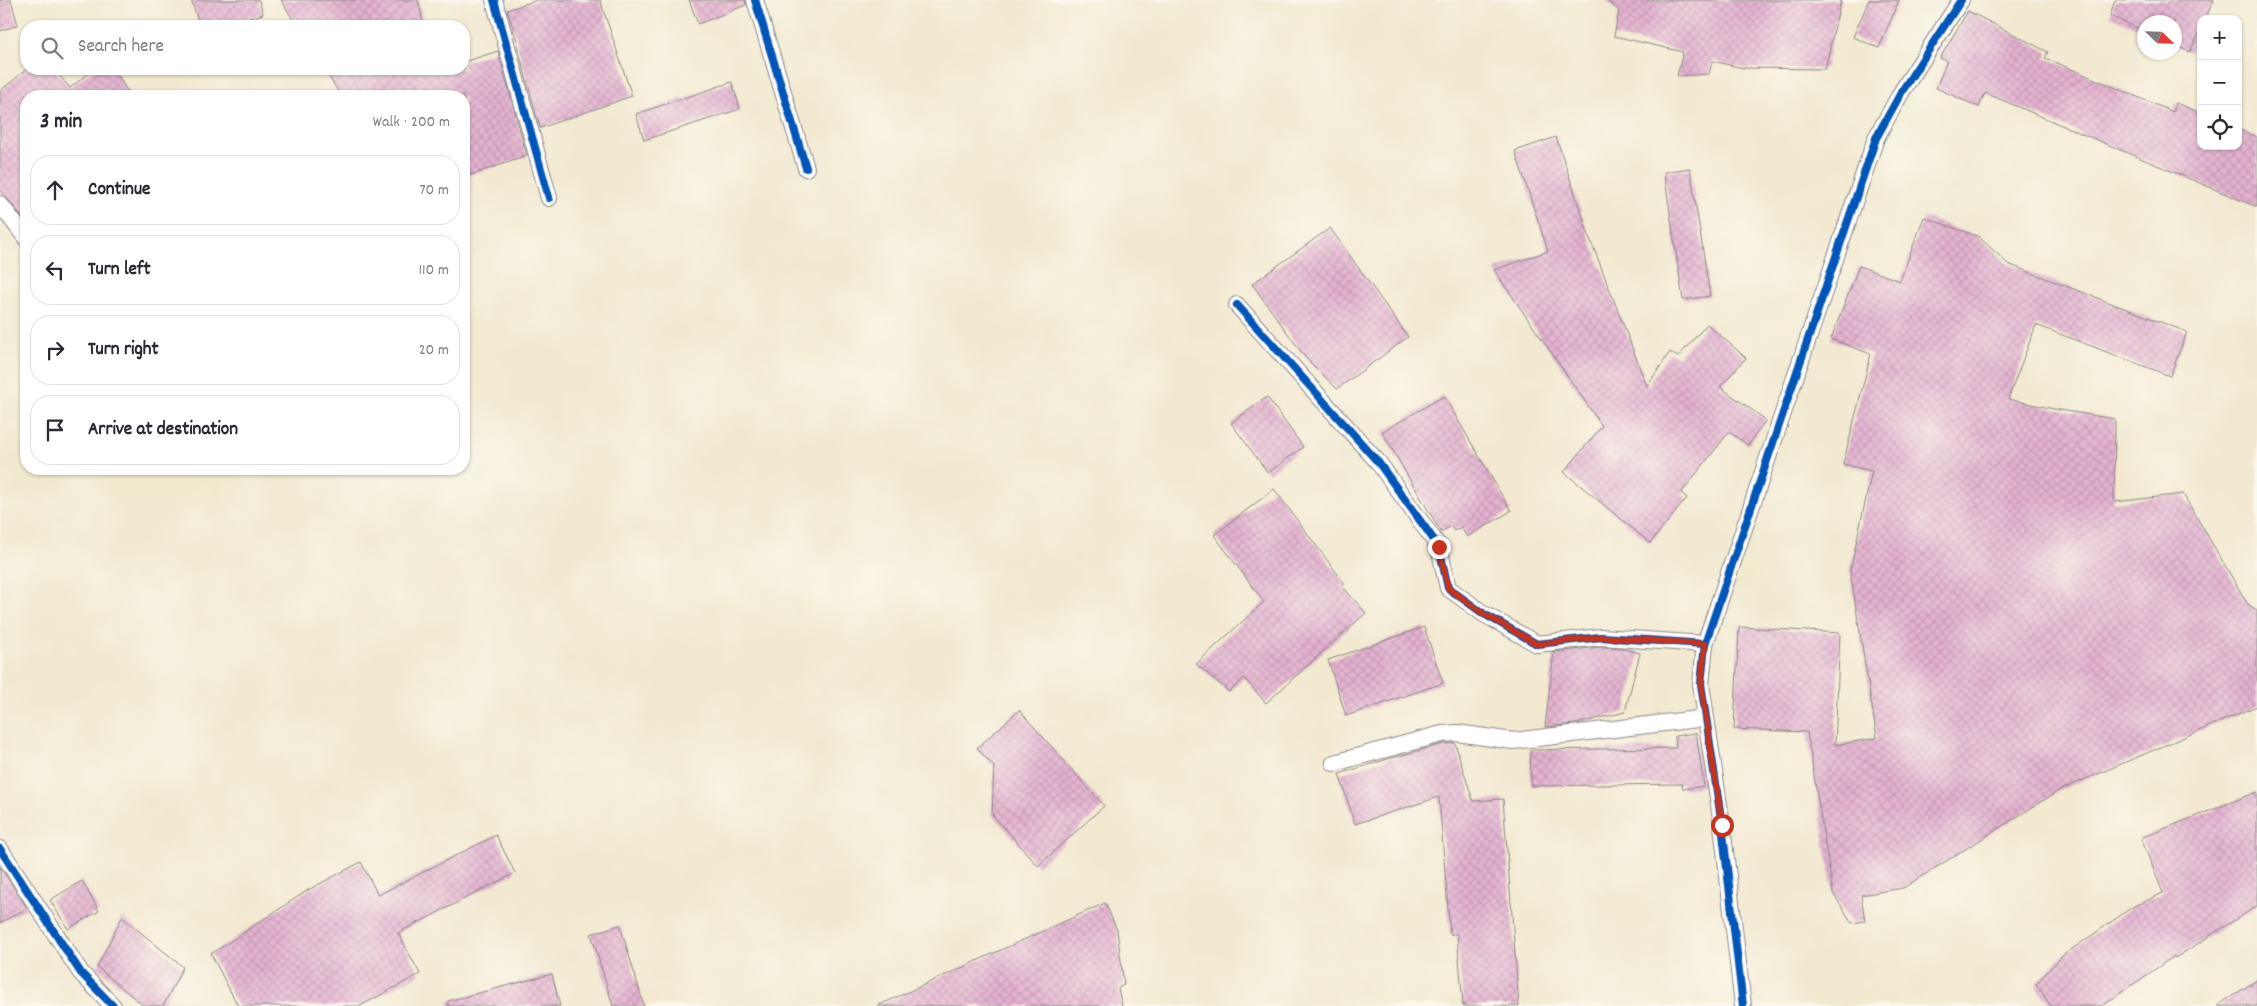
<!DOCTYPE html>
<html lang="en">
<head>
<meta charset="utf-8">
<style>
  body { margin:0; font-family:Dekko,sans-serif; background:#f2f2f3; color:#2b2b33 }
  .controls { position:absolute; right:15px; top:15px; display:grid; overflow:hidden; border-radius:10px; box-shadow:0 1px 4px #0004 }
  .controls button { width:45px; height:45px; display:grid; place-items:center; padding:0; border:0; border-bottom:1px solid #e1e1e2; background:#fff; color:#2b2b33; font:25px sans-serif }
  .compass { position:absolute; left:2137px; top:15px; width:45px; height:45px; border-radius:50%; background:#fff; box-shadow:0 1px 4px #0004; rotate:113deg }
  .stop { position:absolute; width:15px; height:15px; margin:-11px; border:4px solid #c8321e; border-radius:50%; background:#fff }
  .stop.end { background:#c8321e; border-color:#fff; box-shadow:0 1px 5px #0008 }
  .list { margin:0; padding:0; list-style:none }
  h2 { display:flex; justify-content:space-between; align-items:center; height:65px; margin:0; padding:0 20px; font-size:21px }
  h2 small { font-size:16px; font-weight:400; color:#7c7c81 }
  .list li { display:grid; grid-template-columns:32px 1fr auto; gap:15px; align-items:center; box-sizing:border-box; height:70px; margin:0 10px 10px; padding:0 10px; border:1px solid #e1e1e2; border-radius:20px }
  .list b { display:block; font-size:19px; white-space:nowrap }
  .list em { font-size:16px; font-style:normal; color:#7c7c81 }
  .icon { flex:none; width:28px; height:28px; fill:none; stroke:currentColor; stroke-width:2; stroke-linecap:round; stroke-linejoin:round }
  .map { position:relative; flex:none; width:2257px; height:1006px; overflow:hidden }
  .search { position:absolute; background:#fff; box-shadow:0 1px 4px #0004; left:20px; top:20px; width:450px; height:55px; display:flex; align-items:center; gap:12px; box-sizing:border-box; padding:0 18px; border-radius:20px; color:#7c7c81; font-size:19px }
  .panel { position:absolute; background:#fff; box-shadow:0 1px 4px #0004; left:20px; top:90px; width:450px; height:385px; border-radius:20px }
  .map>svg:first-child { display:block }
</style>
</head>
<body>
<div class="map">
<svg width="2257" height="1006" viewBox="0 0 2257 1006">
  <defs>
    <pattern id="building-cross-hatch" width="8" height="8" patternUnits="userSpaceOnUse" patternTransform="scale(1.25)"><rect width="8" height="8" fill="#e4b2d0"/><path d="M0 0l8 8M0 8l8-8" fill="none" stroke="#c399b4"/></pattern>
  </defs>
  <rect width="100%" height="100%" fill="#fbf7ec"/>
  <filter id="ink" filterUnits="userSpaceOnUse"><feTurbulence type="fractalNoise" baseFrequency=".02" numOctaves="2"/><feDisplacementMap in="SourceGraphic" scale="10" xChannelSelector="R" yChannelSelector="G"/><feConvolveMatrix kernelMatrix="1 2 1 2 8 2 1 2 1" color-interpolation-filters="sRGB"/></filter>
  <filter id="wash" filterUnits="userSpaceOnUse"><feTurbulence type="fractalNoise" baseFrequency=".0096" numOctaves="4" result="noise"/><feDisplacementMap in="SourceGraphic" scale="20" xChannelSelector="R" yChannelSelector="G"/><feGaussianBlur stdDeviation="1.12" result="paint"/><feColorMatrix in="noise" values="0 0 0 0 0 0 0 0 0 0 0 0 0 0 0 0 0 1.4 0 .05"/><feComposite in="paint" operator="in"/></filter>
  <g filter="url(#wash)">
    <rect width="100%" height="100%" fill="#f2e9d0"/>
    <g id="blocks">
      <g fill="url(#building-cross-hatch)">
        <path d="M0,0H11L18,25L0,31Z"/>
        <path d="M191,0H259L263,14L222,26H200Z"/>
        <path d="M281,0H418L424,26H297Z"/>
        <path d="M537,0H600L632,96L540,128L517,44H518L507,10Z"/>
        <path d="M689,0H745L746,5L698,24Z"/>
        <path d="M1606,0H1841L1825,69L1743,68L1712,61L1709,74L1677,76L1683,52L1614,36L1619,11Z"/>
        <path d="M1869,0H1899L1879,48L1853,37Z"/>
        <path d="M2115,0H2214L2205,19H2201V29L2190,52L2174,45V22H2144V31L2110,16Z"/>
        <path d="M1968,11L2048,52L2045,58L2173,112L2176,103L2201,113V146H2238V129L2257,137V207L1985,93L1979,107L1936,88L1947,61L1940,58Z"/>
        <path d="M498,51L527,156L464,177V96H341L324,69H464V62Z"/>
        <path d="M27,69H54L70,88L94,69H114L130,96H26V222L0,190V91Z"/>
        <path d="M732,82L740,109L644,140L636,114Z"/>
        <path d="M1556,137L1589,236L1647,386L1670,352L1678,357L1707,324L1746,358L1720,387L1766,420L1748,445L1729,432L1681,493L1687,498L1650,543L1564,472L1602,426L1494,270L1548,251L1515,151Z"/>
        <path d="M1690,168L1710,296L1683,300L1664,172Z"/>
        <path d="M1924,217L1979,237L2008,264L2187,332L2170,376L2036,325L2008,399L2054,409L2115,419L2114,502L2183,494L2247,603L2257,611V706L2060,790L1903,888L1861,895L1865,921L1852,923L1833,893L1807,732L1734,729L1739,627L1840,633L1835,745L1877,738L1850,571L1872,471L1843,464L1871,354L1831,339L1859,266L1900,281Z"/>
        <path d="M1330,228L1408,337L1337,389L1305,357L1252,284Z"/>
        <path d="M1444,396L1511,511L1467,537L1461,527L1454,531L1451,526L1441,532L1382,432Z"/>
        <path d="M1267,397L1303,447L1268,473L1231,423Z"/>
        <path d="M1274,489L1345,584L1342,586L1366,613L1266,703L1244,678L1229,692L1196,664L1264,602L1214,535Z"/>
        <path d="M1424,627L1443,683L1346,716L1328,660Z"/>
        <path d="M1601,647L1621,648L1640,653L1625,712L1575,724L1545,727L1554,652Z"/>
        <path d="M1019,710L1104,806L1038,866L992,814L994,767L977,748Z"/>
        <path d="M1696,733L1704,786L1683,789L1682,784L1531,786L1530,750L1676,748L1675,736Z"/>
        <path d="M1455,743L1473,801L1503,799L1519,1006H1463L1457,934H1450L1439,797L1355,824L1339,774L1388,759L1444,744Z"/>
        <path d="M2257,792V906L2175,958L2174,956L2102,1006H2051L2036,984L2062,956L2134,906L2163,893L2141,838Z"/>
        <path d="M496,835L515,873L398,933L420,974L360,1006H238L211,954L308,890L361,862L378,895Z"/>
        <path d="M0,867L27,908L0,923Z"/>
        <path d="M82,881L99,911L68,929L50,900Z"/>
        <path d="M1105,903L1117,930L1124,985L1118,988L1122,1006H877Z"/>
        <path d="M122,917L183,967L163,1006H144L97,967Z"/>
        <path d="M620,925L644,1006H613L591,934Z"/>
        <path d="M552,974L560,1006H448V1001Z"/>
        <path d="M2257,980V1006H2217Z"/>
      </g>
    </g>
  </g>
  <g filter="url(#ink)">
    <use href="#blocks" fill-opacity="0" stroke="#8a8686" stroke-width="1"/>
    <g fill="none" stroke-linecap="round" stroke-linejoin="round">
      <g stroke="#8a8686" stroke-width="18">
        <g id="minor">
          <path d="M494,0L549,198"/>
          <path d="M755,0L806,168"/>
          <path d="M0,204L26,238"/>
          <path d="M1237,305L1378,462L1439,547L1448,588L1484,614L1537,644L1601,637L1705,644"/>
          <path d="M1334,763L1442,734L1457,733L1513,741L1706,718"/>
          <path d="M0,849L81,973L113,1006"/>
          <path d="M1743,1006L1722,825L1701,684L1705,644L1876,138L1902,91L1961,0"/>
        </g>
      </g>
      <use href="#minor" stroke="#fff" stroke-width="16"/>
      <g stroke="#fbf7ec" stroke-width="11">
        <g id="cycleway">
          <path d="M494,0L549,198"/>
          <path d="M755,0L806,168"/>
          <path d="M1237,305L1378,462L1439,547L1448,588L1484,614L1537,644L1601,637L1705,644"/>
          <path d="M0,849L81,973L113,1006"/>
          <path d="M1743,1006L1722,825L1701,684L1705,644L1876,138L1902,91L1961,0"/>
        </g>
      </g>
      <use href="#cycleway" stroke="#0057b8" stroke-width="8"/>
    </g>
  </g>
  <g fill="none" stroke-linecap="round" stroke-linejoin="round" filter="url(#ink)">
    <path stroke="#c8321e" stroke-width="6" d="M1439,547L1448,588L1484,614L1537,644L1601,637L1705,644L1701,684L1722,825"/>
  </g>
</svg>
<div class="controls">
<button>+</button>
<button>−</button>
<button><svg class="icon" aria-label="locate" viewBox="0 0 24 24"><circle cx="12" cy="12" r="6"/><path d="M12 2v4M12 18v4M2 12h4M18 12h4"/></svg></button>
</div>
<svg class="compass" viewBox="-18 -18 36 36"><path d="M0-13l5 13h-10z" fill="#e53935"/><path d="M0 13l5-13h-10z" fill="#7c7c81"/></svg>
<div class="stop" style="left:1722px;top:825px"></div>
<div class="stop end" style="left:1439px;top:547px"></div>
<div class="search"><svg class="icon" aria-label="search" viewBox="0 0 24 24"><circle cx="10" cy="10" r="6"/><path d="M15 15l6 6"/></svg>Search here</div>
<section class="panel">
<h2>3 min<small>Walk · 200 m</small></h2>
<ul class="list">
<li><svg class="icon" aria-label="ahead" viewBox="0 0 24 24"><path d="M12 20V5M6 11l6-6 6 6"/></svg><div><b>Continue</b></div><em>70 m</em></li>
<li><svg class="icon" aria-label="left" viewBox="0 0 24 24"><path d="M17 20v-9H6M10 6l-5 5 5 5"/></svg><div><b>Turn left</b></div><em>110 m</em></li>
<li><svg class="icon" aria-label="right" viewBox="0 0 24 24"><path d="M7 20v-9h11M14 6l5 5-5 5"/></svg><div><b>Turn right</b></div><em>20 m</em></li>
<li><svg class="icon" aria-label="arrive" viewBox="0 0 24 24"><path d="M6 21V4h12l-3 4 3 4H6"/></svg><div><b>Arrive at destination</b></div></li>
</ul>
</section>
</div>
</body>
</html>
